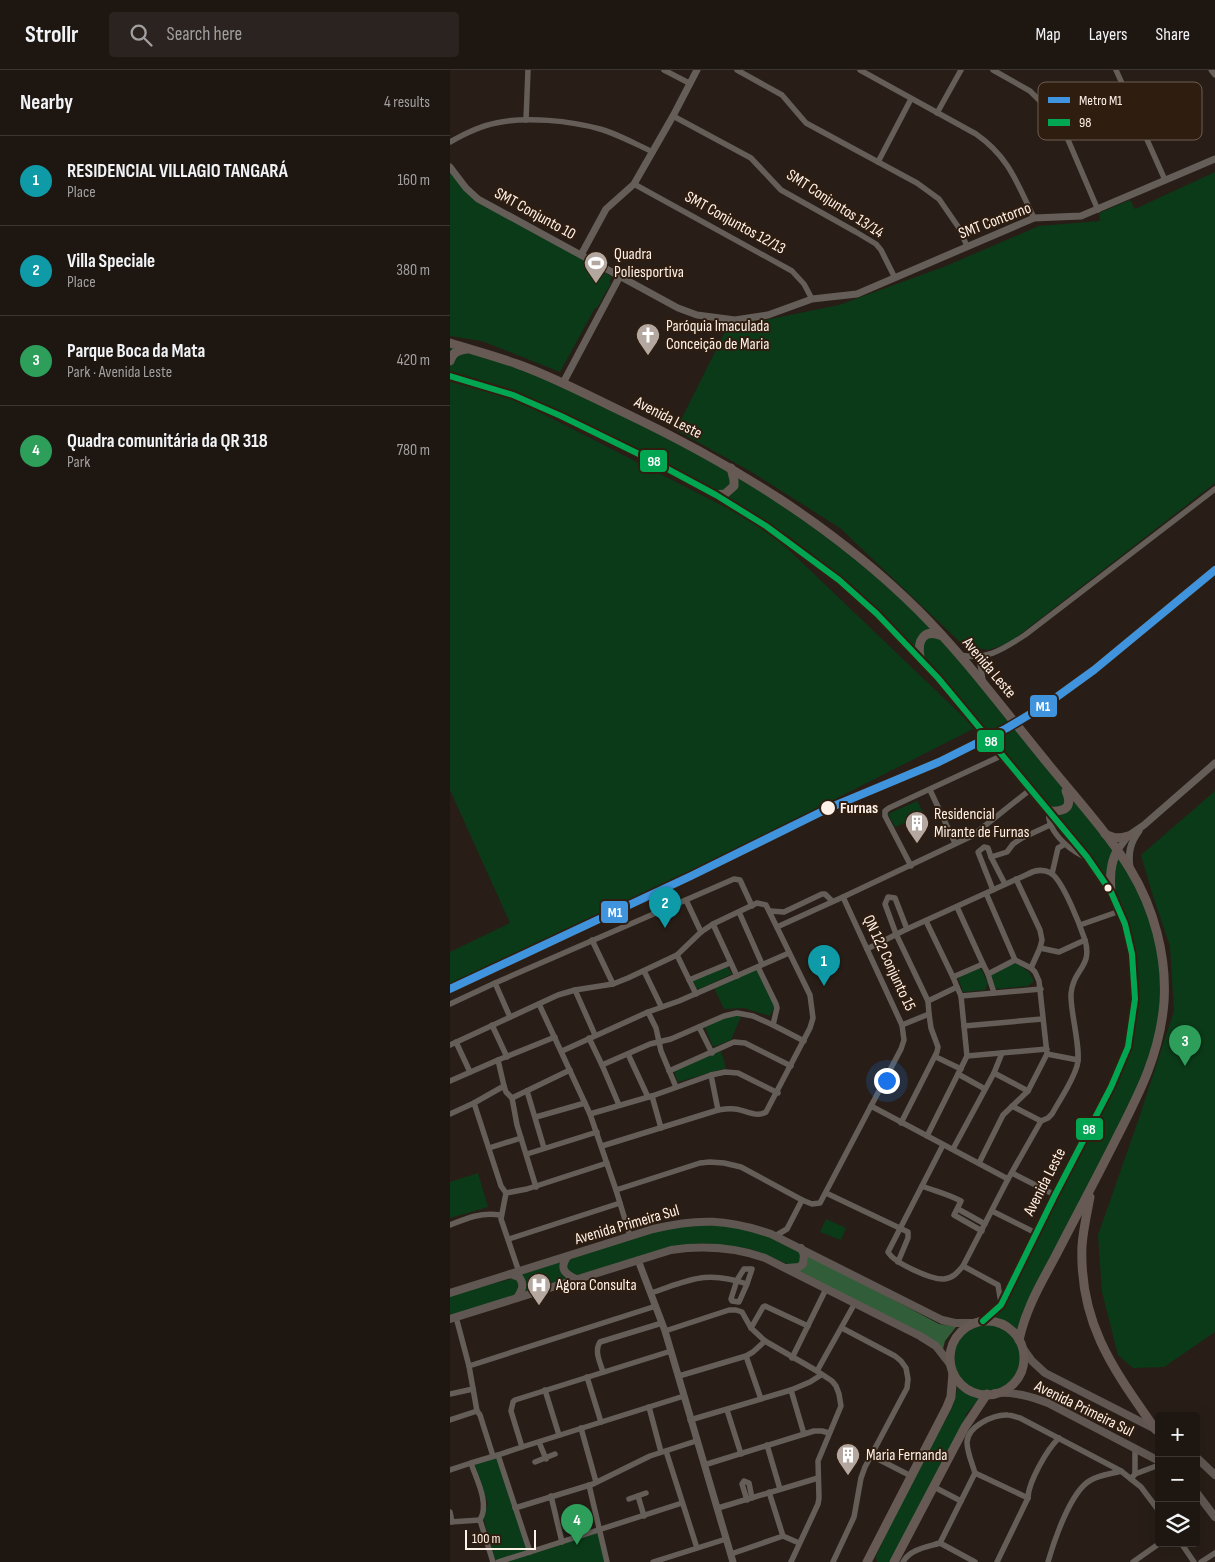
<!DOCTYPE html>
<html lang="en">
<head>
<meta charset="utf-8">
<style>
  body { margin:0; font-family:"Sofia Sans Condensed",sans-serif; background:#2b231f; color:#f1f3f6 }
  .controls { position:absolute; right:15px; bottom:15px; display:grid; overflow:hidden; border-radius:5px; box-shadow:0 5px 20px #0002 }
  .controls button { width:45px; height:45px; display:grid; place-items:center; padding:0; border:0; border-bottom:1px solid #3c3531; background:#1e1611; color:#f1f3f6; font:25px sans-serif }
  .scale { position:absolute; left:15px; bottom:12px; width:71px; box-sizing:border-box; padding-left:5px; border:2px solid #fef1e8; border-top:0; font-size:14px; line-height:18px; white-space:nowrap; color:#fef1e8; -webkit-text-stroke:4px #2f1d10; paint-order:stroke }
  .you { position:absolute; left:436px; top:1010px; width:18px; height:18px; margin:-12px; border:4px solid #fff; border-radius:50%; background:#1a73e8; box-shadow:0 0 0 8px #1a73e833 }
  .badge { display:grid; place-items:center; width:32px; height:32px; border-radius:50%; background:#db2777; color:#fff; font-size:16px; font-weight:700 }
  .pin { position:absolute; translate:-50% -41px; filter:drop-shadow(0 1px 2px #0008) }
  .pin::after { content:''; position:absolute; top:26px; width:18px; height:15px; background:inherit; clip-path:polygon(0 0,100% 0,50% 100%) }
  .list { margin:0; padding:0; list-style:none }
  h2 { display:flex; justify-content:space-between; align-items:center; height:65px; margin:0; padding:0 20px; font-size:21px }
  h2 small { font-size:16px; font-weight:400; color:#a19f9f }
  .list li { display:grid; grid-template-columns:32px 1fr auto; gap:15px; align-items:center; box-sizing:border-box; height:90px; padding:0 20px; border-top:1px solid #3c3531 }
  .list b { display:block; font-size:19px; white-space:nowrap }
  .list p { margin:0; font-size:16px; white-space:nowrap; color:#a19f9f }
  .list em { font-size:16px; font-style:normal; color:#a19f9f }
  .icon { flex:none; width:28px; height:28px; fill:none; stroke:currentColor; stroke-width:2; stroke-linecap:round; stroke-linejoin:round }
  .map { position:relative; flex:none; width:765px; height:1492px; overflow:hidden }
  header { display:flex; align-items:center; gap:30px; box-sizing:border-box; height:70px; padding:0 25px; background:#1e1611; border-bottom:1px solid #3c3531 }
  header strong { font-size:24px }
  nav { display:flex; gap:28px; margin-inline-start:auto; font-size:18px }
  .search { width:350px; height:45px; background:#2b231f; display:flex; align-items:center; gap:12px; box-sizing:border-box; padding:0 18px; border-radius:5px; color:#a19f9f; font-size:19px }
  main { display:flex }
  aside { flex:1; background:#1e1611 }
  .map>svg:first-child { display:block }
</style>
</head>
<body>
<header>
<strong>Strollr</strong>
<div class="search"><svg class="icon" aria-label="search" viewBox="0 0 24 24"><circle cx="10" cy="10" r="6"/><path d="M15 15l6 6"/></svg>Search here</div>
<nav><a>Map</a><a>Layers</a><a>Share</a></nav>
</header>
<main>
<aside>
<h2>Nearby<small>4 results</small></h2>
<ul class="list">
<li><span class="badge" style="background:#0f9aa8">1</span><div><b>RESIDENCIAL VILLAGIO TANGARÁ</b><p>Place</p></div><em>160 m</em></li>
<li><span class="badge" style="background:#0f9aa8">2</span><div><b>Villa Speciale</b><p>Place</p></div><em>380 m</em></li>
<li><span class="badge" style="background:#2e9e5b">3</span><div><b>Parque Boca da Mata</b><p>Park · Avenida Leste</p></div><em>420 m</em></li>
<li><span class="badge" style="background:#2e9e5b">4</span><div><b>Quadra comunitária da QR 318</b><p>Park</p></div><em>780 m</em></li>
</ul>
</aside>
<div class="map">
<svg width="765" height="1492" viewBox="0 0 765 1492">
  <rect width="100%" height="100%" fill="#281e17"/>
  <g fill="#0b3a18">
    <path d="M0,101L14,119L162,207L159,212L161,213L147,238H145L110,302L32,271L0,266Z"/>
    <path d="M765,102V413L559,573L538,580L513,575L390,458L300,401L226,360L277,258L389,235L496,196L589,156L650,151L649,143L680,130L685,139Z"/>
    <path d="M0,275L19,280L110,315L282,400L396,480L493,567L556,641L693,820L715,899L704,986L574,1241L572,1269C565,1257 555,1249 541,1246L678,977L684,906L669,841L636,787L479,598L381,499L340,467L267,422L166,368L0,303Z"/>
    <path d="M0,312L54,324L316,458L525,658L0,925V882L60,853L0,720Z"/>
    <path d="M765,721V1262L714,1297L683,1298L668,1285L652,1222L648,1165L688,1051L724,941L720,876L703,826L691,785Z"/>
    <path d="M467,731L474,744L445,757L438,744Z"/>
    <path d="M566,893L579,902L584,911L578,916L545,919L541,904L550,898Z"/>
    <path d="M276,895L282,904L247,920L242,908Z"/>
    <path d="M308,898L325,936L320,946L294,938L274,939L264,918Z"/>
    <path d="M527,898L531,899L538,913L535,920L513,922L508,908Z"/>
    <path d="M285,946H291L281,970L263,977L254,955L274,947Z"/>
    <path d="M271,981L276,998L228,1012L224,1001Z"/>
    <path d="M28,1103L38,1137L0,1148V1112Z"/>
    <path d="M376,1149L396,1158L391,1170L370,1162Z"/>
    <path d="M263,1155L290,1158L310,1163L349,1180L352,1189L347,1194L340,1195L301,1179L254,1173L223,1176L124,1207L117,1203L116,1192L121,1189L183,1167L227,1157Z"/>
    <path d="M112,1190C108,1199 110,1204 117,1210L72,1225L70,1204Z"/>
    <path d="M65,1208L71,1213L65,1226L0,1246V1225Z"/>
    <circle cx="537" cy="1288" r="33"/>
    <path d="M507,1317L517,1323L531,1328L521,1338L515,1346L517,1348L440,1492H427L426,1486C443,1450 460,1414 479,1379C488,1361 507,1337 507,1317Z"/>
    <path d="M47,1386L78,1481L45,1491L33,1446L38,1434L24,1393Z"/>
    <path d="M150,1458L158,1492H49Z"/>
  </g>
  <path fill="#325d39" d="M356,1183L489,1254L506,1257L495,1271L493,1279L486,1272L346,1201Z"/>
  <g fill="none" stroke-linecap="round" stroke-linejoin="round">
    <g stroke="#655e58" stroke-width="5.5">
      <path d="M214,0L239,13"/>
      <path d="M287,0L332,25L356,53L467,113L489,129L509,158L517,176"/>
      <path d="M410,0L526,64C559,87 567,113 584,148"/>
      <path d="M543,0L580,21L610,51L648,140"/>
      <path d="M666,0L715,110"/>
      <path d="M487,43L511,0"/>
      <path d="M223,46L301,88L331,120L406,162L426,174L431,180L445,208"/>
      <path d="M76,50L78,0"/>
      <path d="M0,72C14,64 30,56 46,53C76,46 121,51 150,59C168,64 185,74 203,82"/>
      <path d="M428,92L461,29"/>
      <path d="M184,114L342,201L354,214L362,229"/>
      <path d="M510,585C536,591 553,579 575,565L765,419"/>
      <path d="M533,610L530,594L535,586"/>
      <path d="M480,720L505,773"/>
      <path d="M599,741C596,760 618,779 633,786"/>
      <path d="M541,787L538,778L534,777L528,782L543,820"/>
      <path d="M461,796L435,746V741L439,738L553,685"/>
      <path d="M602,804L608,778L615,774"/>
      <path d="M566,809L590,860L592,870L590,878"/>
      <path d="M555,814L541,787L557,782L563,774L572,768L600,755"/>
      <path d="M236,830L251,862"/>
      <path d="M507,837L533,894"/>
      <path d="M320,841L334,842L372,824H375L382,831"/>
      <path d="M289,842L312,894"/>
      <path d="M476,851L503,907"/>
      <path d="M263,854L287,906"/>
      <path d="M630,855L670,841"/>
      <path d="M327,857L393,827"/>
      <path d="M457,859L445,828L438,827L435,834L446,864L478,931"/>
      <path d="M142,870L163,914"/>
      <path d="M417,879L457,859L578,804C585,800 593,799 601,803C613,811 630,855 635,870L609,882L590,878L581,898L565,890L536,823"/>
      <path d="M227,885L246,924"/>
      <path d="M308,897L326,934L327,938L323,955"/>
      <path d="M581,898L585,902L589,911L597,984L628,990"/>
      <path d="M194,901L211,936"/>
      <path d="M538,904L544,923"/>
      <path d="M239,910L280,893"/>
      <path d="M507,917L511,926L517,986"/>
      <path d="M125,920L145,965"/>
      <path d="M511,926L591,919"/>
      <path d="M0,934L45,913"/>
      <path d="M89,934L140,1044L166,1120L180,1166"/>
      <path d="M198,942L206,958L211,981L226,1017"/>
      <path d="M60,947L45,913L284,809L290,810L302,836"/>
      <path d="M42,955L57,987"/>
      <path d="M452,955L479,944L478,931L507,917L503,907L533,894L538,904L565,890"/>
      <path d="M514,956L592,949"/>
      <path d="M249,957L262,983"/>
      <path d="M139,968L152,995L200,974L221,969L274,946L287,943L303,946L323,955L354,971"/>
      <path d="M6,972L20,1002"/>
      <path d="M0,975L108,925L125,920L163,914L178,908L227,885L251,862L263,854L307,833L316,835L360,925L363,948L360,958L316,1042C305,1048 296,1040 285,1039C279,1038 274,1039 268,1040L152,1076"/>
      <path d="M112,981L198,942L229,931L339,883"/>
      <path d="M178,984L198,1027"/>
      <path d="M486,987L511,999"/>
      <path d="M152,995L169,1035"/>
      <path d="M219,1001L284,972L295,973L341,996"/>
      <path d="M544,1003L578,1021"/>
      <path d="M508,1004L535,1019"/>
      <path d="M261,1005L268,1040"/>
      <path d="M0,1011L48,990"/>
      <path d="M54,1016L48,990L105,967"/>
      <path d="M77,1021L94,1078"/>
      <path d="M202,1026L211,1058"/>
      <path d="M24,1033L54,1016L56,1022L62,1028"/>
      <path d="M421,1036L558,1109L591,1051L598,1048L602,1044C610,1029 622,1013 627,996C632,982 620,941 621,924C623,899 643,897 635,870"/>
      <path d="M562,1036L591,1051"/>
      <path d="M0,1044L24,1033L51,1116L56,1123L77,1119L157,1093"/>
      <path d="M140,1044L202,1026L261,1005L275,1002L288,1003L328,1023"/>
      <path d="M86,1047L135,1033"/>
      <path d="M451,1053L487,982L488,977L481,958L479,944"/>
      <path d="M477,1066L517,986L597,979"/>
      <path d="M493,1075L438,1182C444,1193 482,1210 494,1209C503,1208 507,1203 513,1196L558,1109"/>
      <path d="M39,1078L71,1068"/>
      <path d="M503,1079L544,1003L552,983"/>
      <path d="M77,1084L147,1062"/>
      <path d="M529,1093L553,1045L578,1021L597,984"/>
      <path d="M562,1103L605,1125"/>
      <path d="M472,1116C485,1121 498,1124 511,1131L504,1145L532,1161"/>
      <path d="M86,1117L67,1055L62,1028L120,1000"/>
      <path d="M166,1120L250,1093L260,1092L274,1093L291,1097L352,1130L362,1134L370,1133L451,979L454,970L452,955L393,827L522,766L581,719"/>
      <path d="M56,1123L51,1149L69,1202"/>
      <path d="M376,1123L458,1162V1168L448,1192"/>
      <path d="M508,1139L535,1154"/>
      <path d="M542,1141L586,1163"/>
      <path d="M0,1155C17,1148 32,1142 50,1145"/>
      <path d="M325,1166L337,1159L352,1130"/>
      <path d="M59,1169L170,1133"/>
      <path d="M513,1196L548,1215L551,1233"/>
      <path d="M201,1223C240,1210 256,1200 297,1214L289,1232L282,1231L281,1229L287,1210L294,1199H302L297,1214"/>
      <path d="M6,1247L19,1296L27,1341"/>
      <path d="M301,1258L313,1237L315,1236L358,1256"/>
      <path d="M215,1261L279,1240H286L292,1242L301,1258L315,1271L367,1301L382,1311L386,1316L389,1324L391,1336L368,1391L369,1428L368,1434L341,1492"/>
      <path d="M221,1281L65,1330L63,1332L61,1341L72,1377L234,1326"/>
      <path d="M296,1286L311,1329"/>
      <path d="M342,1288L376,1219"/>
      <path d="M19,1296L206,1236"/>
      <path d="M367,1301L405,1233"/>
      <path d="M153,1302C150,1292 144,1281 150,1272L212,1253"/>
      <path d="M229,1306L296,1286L303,1282L315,1271"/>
      <path d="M137,1307L151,1352"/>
      <path d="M95,1320L109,1365"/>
      <path d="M341,1320L354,1364"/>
      <path d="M0,1324L23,1319"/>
      <path d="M199,1337L211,1382"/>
      <path d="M277,1340L291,1384"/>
      <path d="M0,1350L27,1341L30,1345L43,1386"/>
      <path d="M240,1350L341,1320L360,1312L371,1305"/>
      <path d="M131,1358L146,1412"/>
      <path d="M89,1372L96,1389"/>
      <path d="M317,1375L330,1419"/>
      <path d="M72,1377L48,1385L80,1482L232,1433"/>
      <path d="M216,1381L247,1478"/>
      <path d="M422,1386L461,1406"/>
      <path d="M85,1392L105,1384"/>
      <path d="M254,1395L364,1361H372L379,1363"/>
      <path d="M0,1400L21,1393"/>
      <path d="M525,1403L578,1428"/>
      <path d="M685,1404V1379"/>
      <path d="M681,1409L685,1404L709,1395"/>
      <path d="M139,1415L157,1492"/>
      <path d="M484,1417L511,1431"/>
      <path d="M319,1422L333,1466"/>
      <path d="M101,1426L112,1472"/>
      <path d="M188,1426L194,1446"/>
      <path d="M179,1429L196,1423"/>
      <path d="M297,1430L292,1414L294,1411L299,1413L302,1428"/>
      <path d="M65,1438L143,1414L200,1386L246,1371"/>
      <path d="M268,1438L368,1408"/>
      <path d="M0,1442L2,1452"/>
      <path d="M30,1450C40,1433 26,1409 21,1393L48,1385"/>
      <path d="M0,1452L30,1450L43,1492"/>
      <path d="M490,1473L525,1492"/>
      <path d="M731,1473L744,1492"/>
      <path d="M281,1484L333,1466L349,1473"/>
      <path d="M48,1492L80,1482"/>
      <path d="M203,1492L276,1469"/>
      <path d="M383,1492L404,1447L411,1408L415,1397L457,1318L458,1309L456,1298L451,1291L445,1286L392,1258"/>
      <path d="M453,1492C460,1479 477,1477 490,1473L525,1403C522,1393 517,1382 517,1372C518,1356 544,1344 558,1345C562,1345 566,1347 570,1348L671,1401"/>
      <path d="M547,1492L578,1428C578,1413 597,1379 609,1368"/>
      <path d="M598,1492C604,1471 621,1420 641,1410C650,1405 661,1404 671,1401L691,1417L709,1441"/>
      <path d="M683,1492L710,1473"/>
      <path d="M751,1492L765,1483"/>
    </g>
    <g stroke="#655e58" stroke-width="7">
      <path d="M762,0L765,4"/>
      <path d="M0,97L16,118L28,129L228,238L247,245L285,250L318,245L362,229L407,224L584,148L631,146L765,89"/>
      <path d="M131,185L156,139L184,114L223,46L247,0"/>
      <path d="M113,313L170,206"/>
      <path d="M667,781L678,766L694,755L765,693"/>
      <path d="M680,798C678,783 680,773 689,761"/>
      <path d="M188,1190L215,1261L283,1492"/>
    </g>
    <g stroke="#615752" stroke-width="8">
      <path d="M117,1187C109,1199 115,1204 126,1209"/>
      <path d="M337,1198L349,1197L353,1194L354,1185L351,1178"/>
      <path d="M60,1204L69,1207C75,1215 72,1220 67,1228"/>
      <path d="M0,1223L203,1159C249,1148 277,1149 321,1164L492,1250L505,1253H524"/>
      <path d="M0,1249L221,1180C255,1175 284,1177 315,1188L470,1266L486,1276L500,1294"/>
      <path d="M572,1277L582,1291L595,1303L705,1359"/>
      <path d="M545,1323C565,1322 580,1326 598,1333L709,1391"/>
      <path d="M746,1387L765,1405"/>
      <path d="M746,1422L765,1447"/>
    </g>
    <g stroke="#675a55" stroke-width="9">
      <path d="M0,273C22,280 45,286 67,294C104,307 139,326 175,343C282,394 383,456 468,540C516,588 556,643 599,695C626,728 657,762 680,799C704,838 717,887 714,932C710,984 689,1024 666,1069C646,1109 625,1148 605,1187C590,1215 576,1238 569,1270"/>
      <path d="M0,291C2,282 9,280 17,279"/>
      <path d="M0,306L63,325L111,346L199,389L266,425L316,456L389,510L427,544L488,608L637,787L661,822L675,854L682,884L685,929L678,977L661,1017L605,1125L551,1235L533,1251"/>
      <path d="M266,425L275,424L284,416V410L281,398"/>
      <path d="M470,587C467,570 474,558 492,566"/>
      <path d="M599,741C616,742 623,737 616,721"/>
      <path d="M655,764C664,768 668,769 678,766"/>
      <path d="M661,822C660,807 660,794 667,781"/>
      <path d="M640,1127C637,1143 633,1160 632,1176C629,1254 664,1300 706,1360"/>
      <circle cx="537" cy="1288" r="37"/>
      <path d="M417,1492L497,1337L501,1327L503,1303"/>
      <path d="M444,1492L515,1357L537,1324"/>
    </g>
    <g stroke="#2f1d10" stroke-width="10">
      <path id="bus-1" d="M0,306L63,325L111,346L199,389L266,425L316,456L389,510L427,544L488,608L637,787L661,822L675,854L682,884L685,929L678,977L661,1017L605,1125L551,1235L533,1251"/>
    </g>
    <use href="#bus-1" stroke="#00a651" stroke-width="6"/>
    <g stroke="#2f1d10" stroke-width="11">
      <path id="metro-1" d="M0,919L241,806L379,738L489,692L557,658L597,634L644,600L765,500"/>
    </g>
    <use href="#metro-1" stroke="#4094de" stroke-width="8"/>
  </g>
  <defs>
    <g id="stadium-pin" transform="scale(1.25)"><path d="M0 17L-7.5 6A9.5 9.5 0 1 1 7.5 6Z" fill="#b3a79f" stroke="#2f1d10"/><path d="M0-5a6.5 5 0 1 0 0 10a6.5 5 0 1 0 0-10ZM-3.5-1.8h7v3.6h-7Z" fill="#fff"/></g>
    <g id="church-pin" transform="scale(1.25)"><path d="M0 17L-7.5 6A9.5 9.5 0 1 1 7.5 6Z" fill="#b3a79f" stroke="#2f1d10"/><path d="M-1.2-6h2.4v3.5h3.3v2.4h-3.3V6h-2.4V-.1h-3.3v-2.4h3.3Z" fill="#fff"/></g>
    <g id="building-pin" transform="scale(1.25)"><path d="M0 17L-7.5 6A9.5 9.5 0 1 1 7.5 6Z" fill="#b3a79f" stroke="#2f1d10"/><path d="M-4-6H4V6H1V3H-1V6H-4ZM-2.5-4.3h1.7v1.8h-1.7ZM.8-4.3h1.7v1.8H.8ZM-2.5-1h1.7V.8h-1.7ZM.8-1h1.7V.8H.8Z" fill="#fff"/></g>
    <g id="hospital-pin" transform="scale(1.25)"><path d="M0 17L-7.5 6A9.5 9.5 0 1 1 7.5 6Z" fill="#b3a79f" stroke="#2f1d10"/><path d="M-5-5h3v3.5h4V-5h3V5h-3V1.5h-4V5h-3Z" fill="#fff"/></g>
  </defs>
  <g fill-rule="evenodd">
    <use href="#stadium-pin" x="146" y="193"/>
    <use href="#church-pin" x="198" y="265"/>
    <use href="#building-pin" x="467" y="753"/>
    <use href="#hospital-pin" x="89" y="1215"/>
    <use href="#building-pin" x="398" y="1385"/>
  </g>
  <g fill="#fef1e8" stroke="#2f1d10" stroke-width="2">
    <circle cx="378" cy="738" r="8"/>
    <circle cx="658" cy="818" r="4.5"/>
  </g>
  <g text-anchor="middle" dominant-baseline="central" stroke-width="4" stroke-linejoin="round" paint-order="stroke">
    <g font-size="16" fill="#fef1e8" stroke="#2f1d10">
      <text transform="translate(385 134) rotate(33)">SMT Conjuntos 13/14</text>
      <text transform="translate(85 144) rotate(29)">SMT Conjunto 10</text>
      <text transform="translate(545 151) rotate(-21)">SMT Contorno</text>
      <text transform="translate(285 153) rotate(29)">SMT Conjuntos 12/13</text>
      <text transform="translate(218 348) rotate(27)">Avenida Leste</text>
      <text transform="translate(539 598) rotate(50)">Avenida Leste</text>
      <text transform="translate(439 893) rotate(65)">QN 122 Conjunto 15</text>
      <text transform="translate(595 1112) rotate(-63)">Avenida Leste</text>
      <text transform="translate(177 1155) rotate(-16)">Avenida Primeira Sul</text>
      <text transform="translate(634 1339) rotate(26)">Avenida Primeira Sul</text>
    </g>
    <g font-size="16" fill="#fef1e8" stroke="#2f1d10" text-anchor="start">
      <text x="164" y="184">Quadra<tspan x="164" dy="18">Poliesportiva</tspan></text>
      <text x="216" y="256">Paróquia Imaculada<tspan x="216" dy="18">Conceição de Maria</tspan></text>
      <text x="484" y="744">Residencial<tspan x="484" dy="18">Mirante de Furnas</tspan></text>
      <text x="106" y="1215">Agora Consulta</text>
      <text x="416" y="1385">Maria Fernanda</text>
    </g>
    <g font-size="16" font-weight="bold" fill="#fef1e8" stroke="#2f1d10" text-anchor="start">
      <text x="390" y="738">Furnas</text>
    </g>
  </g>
  <rect x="588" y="12" width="164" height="58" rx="8" fill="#2f1d10" stroke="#6d5d51" stroke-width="1"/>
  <rect x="598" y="27" width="22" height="6" fill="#4094de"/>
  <rect x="598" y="49" width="22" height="7" fill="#00a651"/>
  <g font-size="14" fill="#fef1e8">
    <text x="629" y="35">Metro M1</text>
    <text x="629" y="57">98</text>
  </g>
  <g stroke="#2f1d10" stroke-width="2">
    <rect x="189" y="379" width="29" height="24" rx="5" fill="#00a651"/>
    <rect x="579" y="624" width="29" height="24" rx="5" fill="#4094de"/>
    <rect x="526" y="659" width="29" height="24" rx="5" fill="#00a651"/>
    <rect x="150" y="830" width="29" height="24" rx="5" fill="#4094de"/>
    <rect x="625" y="1047" width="29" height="24" rx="5" fill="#00a651"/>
  </g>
  <g font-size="14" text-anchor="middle" font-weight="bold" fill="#fff">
    <text x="204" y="396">98</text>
    <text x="593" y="641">M1</text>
    <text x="541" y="676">98</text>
    <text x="165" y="847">M1</text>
    <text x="639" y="1064">98</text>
  </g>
</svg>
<div class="controls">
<button>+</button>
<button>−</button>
<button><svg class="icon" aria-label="layers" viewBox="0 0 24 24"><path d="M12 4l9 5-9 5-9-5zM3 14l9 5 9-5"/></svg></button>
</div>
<div class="scale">100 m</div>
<div class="you"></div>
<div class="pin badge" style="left:374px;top:916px;background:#0f9aa8">1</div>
<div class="pin badge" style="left:215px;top:858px;background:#0f9aa8">2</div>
<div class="pin badge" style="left:735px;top:996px;background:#2e9e5b">3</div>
<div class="pin badge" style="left:127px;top:1475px;background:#2e9e5b">4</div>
</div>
</main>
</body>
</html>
